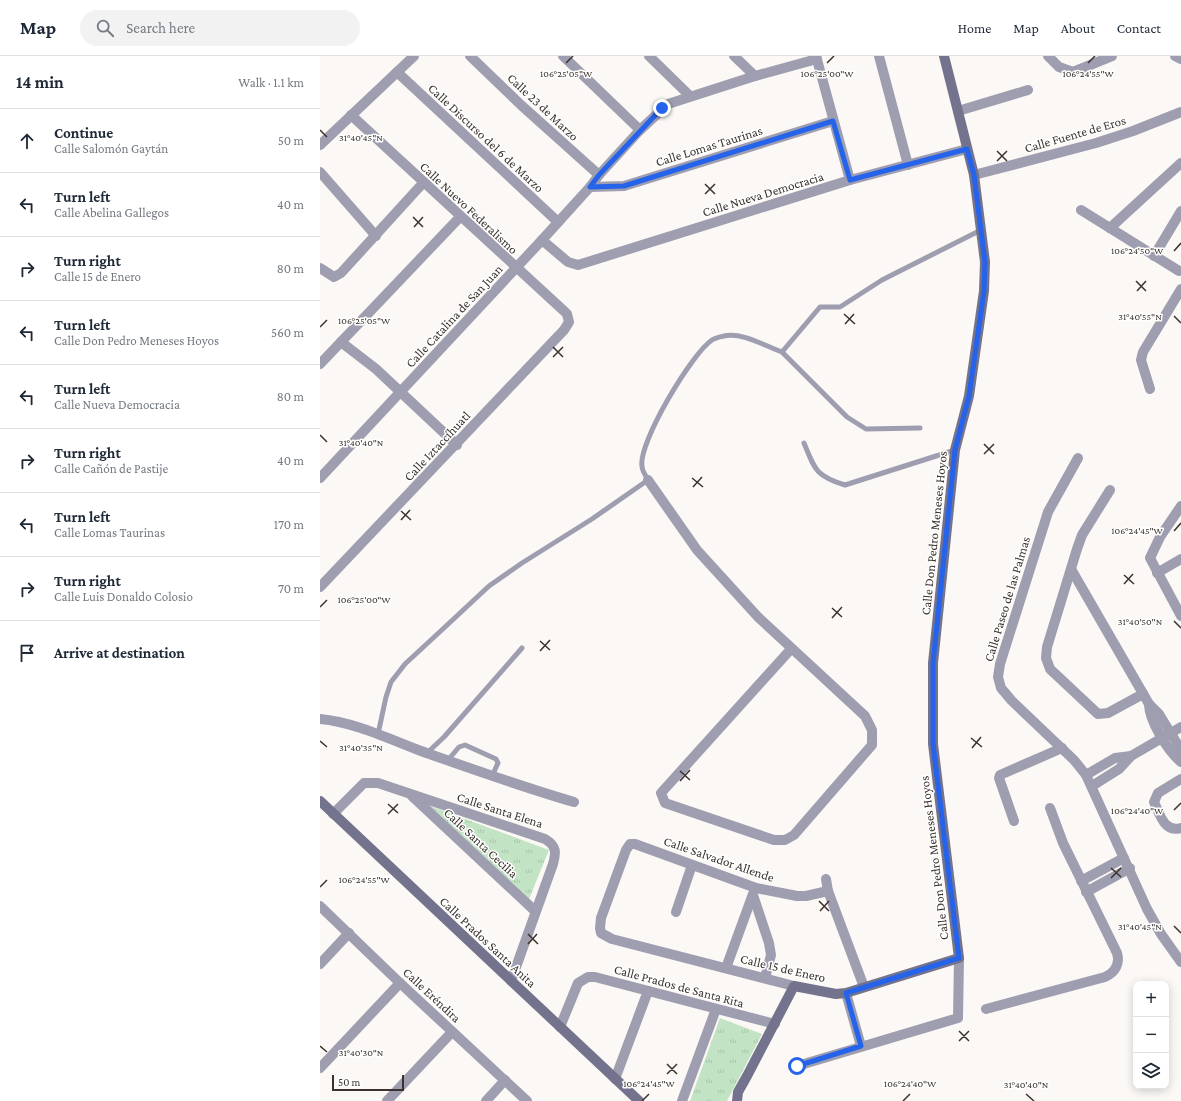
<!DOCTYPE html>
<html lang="en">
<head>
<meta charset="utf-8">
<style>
  body { margin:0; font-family:"Crimson Pro",serif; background:#f2f2f3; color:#1f2937 }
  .controls { position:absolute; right:12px; bottom:12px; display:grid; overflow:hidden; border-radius:8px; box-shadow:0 2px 10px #0003 }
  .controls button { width:36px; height:36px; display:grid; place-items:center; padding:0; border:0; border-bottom:1px solid #e0e1e3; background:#fff; color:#1f2937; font:20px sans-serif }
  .scale { position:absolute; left:12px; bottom:10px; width:72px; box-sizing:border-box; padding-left:4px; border:2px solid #3b322d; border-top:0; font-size:11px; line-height:14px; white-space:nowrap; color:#3b322d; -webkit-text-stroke:3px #fff; paint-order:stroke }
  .stop { position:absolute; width:12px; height:12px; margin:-9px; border:3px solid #2563eb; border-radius:50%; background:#fff }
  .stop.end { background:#2563eb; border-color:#fff; box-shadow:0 1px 4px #0008 }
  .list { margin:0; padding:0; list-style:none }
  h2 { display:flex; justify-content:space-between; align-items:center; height:52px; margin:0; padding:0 16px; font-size:17px }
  h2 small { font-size:13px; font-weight:400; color:#747a83 }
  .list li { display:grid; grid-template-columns:26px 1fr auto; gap:12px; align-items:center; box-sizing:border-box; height:64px; padding:0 16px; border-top:1px solid #e0e1e3 }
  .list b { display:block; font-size:15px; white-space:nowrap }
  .list p { margin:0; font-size:13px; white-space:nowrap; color:#747a83 }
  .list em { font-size:13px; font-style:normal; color:#747a83 }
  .icon { flex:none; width:22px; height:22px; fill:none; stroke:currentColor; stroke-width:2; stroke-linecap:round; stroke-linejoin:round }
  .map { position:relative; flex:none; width:861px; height:1045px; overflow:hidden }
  header { display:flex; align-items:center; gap:24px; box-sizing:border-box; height:56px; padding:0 20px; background:#fff; border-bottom:1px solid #e0e1e3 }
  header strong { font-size:19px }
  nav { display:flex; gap:22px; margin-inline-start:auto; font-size:14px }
  .search { width:280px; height:36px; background:#f2f2f3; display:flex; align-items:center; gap:10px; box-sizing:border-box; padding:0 14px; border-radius:22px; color:#747a83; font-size:15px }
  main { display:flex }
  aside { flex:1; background:#fff }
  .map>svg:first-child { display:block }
</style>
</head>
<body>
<header>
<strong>Map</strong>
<div class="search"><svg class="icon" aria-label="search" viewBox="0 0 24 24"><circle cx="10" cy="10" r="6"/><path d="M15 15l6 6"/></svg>Search here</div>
<nav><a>Home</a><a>Map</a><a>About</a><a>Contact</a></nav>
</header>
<main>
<aside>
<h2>14 min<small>Walk · 1.1 km</small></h2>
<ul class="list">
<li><svg class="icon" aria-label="ahead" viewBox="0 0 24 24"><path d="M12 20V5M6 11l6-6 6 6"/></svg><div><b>Continue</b><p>Calle Salomón Gaytán</p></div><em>50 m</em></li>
<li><svg class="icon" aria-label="left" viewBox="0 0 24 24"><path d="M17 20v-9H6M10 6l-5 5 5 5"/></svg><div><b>Turn left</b><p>Calle Abelina Gallegos</p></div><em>40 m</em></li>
<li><svg class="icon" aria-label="right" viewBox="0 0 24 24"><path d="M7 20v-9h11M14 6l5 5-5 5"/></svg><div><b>Turn right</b><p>Calle 15 de Enero</p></div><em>80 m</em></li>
<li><svg class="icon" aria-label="left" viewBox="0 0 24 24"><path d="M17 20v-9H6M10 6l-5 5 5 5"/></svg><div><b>Turn left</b><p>Calle Don Pedro Meneses Hoyos</p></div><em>560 m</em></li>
<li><svg class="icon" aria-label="left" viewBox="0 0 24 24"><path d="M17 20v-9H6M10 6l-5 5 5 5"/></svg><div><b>Turn left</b><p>Calle Nueva Democracia</p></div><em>80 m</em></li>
<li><svg class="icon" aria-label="right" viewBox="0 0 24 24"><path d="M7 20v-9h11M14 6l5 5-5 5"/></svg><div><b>Turn right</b><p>Calle Cañón de Pastije</p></div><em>40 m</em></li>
<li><svg class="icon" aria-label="left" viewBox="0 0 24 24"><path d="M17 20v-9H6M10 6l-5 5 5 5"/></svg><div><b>Turn left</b><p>Calle Lomas Taurinas</p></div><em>170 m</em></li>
<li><svg class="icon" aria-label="right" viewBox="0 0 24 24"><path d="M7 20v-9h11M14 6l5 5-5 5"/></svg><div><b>Turn right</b><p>Calle Luis Donaldo Colosio</p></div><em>70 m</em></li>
<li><svg class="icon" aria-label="arrive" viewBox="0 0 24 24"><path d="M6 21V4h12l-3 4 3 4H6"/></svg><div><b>Arrive at destination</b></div></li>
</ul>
</aside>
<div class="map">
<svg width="861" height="1045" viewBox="0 0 861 1045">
  <defs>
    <pattern id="park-tufts" width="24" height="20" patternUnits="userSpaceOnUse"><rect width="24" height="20" fill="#c2e4c4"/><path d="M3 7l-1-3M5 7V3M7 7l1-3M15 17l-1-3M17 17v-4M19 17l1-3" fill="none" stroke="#a8c4a9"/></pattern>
  </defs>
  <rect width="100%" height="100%" fill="#fcf8f5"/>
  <g fill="url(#park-tufts)">
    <path d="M110,750L229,794L209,843Z"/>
    <path d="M400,962L442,978L407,1045H370Z"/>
  </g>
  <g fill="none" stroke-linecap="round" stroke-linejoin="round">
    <g stroke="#9e9eb0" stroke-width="5">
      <path d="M462,296L527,361L546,373L600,372"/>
      <path d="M484,387C495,414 496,420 525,429L635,394"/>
      <path d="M58,678L66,641L71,626L85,608L125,571L169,530L202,507L272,463L328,424C326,420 322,415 322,410C318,387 372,297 392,284C395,282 400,281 404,280C422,276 445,290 462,296L500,251H520L562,224L661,174"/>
      <path d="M107,697L124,681L202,592"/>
      <path d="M128,704L139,691L145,689L176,703L178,707L172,720"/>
    </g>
    <g stroke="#9e9eb0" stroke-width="10">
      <path d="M150,0L201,49L279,119"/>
      <path d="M243,0L320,74"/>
      <path d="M329,0L370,40"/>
      <path d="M414,0L435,20"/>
      <path d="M496,0L530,124"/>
      <path d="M559,0L588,109"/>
      <path d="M728,0L739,11L753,16L792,0"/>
      <path d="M855,0L861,3"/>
      <path d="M77,16L238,166"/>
      <path d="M638,55L708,34"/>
      <path d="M0,89L94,0"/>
      <path d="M0,116L56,180"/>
      <path d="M654,119L776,87L813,75L861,56"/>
      <path d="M270,131L304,130L513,65"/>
      <path d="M761,154L859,215"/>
      <path d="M790,172L861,107"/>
      <path d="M222,184L248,206L258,209L530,124L647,93"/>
      <path d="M834,200L861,155"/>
      <path d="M0,212L14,221L21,217L103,127"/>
      <path d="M21,286L56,313L137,389"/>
      <path d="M0,308L140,161"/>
      <path d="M830,333L821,304L823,296L861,233"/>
      <path d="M758,402L728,456L680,608L678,621L681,632L692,645L754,704L766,719L827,853L841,878L861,906"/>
      <path d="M0,422L222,184L270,131L279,119L320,74L348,48L435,20L497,3"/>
      <path d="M328,424L377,494L438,561L545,660L552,674V689L474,779L465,784H454L345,747L341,737L471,593"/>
      <path d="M790,434L762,479L757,493L727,591L726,602L730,613L778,658L788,657L823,638"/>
      <path d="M861,450L840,481L830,502L861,560"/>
      <path d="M751,513L829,648L839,658L861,694"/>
      <path d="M837,517L861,503"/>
      <path d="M0,531L244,274L249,266L247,258L244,255L31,59"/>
      <path d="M829,648C829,665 848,695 861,706"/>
      <path d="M0,663C34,666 69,683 101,695C152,713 202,731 254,746"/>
      <path d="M766,719L795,702L811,700"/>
      <path d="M861,723L838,737L834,746C840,758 844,777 861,772"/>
      <path d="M772,730L799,713L811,700L861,671"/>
      <path d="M92,740L215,855"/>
      <path d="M13,758L44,727H58L225,783C237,790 236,797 233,808L191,925"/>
      <path d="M694,765L679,722L680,719L742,692"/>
      <path d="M506,823L508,835L544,931"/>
      <path d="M761,825L804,802"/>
      <path d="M766,836L810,812"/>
      <path d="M433,839L449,887L451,899L445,922"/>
      <path d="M0,850L80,927L207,1045"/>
      <path d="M356,856L372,809"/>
      <path d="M0,908L29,877"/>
      <path d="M406,912L433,838"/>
      <path d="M474,930L292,883L281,877L280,872L281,862L306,794L310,788H315L436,832L477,840H486L508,835"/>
      <path d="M526,937L541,990"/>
      <path d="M666,953L785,921C796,916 800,907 797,897L743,787L730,752"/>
      <path d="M240,971L258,927L268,921H275L455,968"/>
      <path d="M477,1010L638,962L639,902"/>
      <path d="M0,1012L80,927"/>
      <path d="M295,1023L328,935"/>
      <path d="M67,1045L132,976"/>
      <path d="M166,1045L185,1024"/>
      <path d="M362,1045L396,953"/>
    </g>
    <g stroke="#74738d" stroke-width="10">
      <path d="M0,745L319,1045"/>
      <path d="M417,1045L418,1036L427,1020L474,930L516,938L526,937L639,902L613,688V607L635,394L649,340L664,235L665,206L654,119L624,0"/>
    </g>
  </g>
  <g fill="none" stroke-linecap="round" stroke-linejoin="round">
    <path stroke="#2563eb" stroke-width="5" d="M342,52L279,119L270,131L304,130L513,65L530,124L647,93L654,119L665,206L664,235L649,340L635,394L613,607V688L639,902L526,937L541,990L477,1010"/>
  </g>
  <path fill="none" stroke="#3b322d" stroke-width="1.5" d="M246,7L253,0M507,7L514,0M768,7L775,0M0,74L7,81M677,95L687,105M677,105L687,95M385,128L395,138M385,138L395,128M93,161L103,171M94,171L103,161M854,195L861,187M816,225L826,235M817,235L826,225M524,258L535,268M854,260L861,267M525,268L534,258M0,271L7,264M233,291L243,301M233,301L243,291M0,379L7,386M664,388L674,398M664,398L674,388M372,422L383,431M373,431L382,421M81,455L91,464M81,464L90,454M854,475L861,467M804,519L814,528M804,528L813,518M0,551L7,544M512,552L522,561M512,562L522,551M854,565L861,572M220,585L230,594M220,595L230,584M651,682L662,691M0,685L7,691M652,692L661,681M360,715L370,724M360,725L370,714M68,748L78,757M854,754L861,747M68,758L78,748M791,812L801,821M791,822L801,812M0,831L7,824M499,845L509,855M500,855L509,845M854,870L861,877M208,878L218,888M208,888L217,878M639,975L649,985M639,985L649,975M0,990L7,996M347,1008L357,1018M347,1018L357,1008M706,1038L714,1045M322,1045L329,1038M583,1045L590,1038"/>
  <g text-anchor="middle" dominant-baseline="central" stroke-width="3" stroke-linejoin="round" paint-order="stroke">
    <g font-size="13" fill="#3b322d" stroke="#fff">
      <text transform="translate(223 51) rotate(43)">Calle 23 de Marzo</text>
      <text transform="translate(755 78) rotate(-16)">Calle Fuente de Eros</text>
      <text transform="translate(166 82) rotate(43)">Calle Discurso del 6 de Marzo</text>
      <text transform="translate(389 90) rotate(-17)">Calle Lomas Taurinas</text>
      <text transform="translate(443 138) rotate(-17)">Calle Nueva Democracia</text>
      <text transform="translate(149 152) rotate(43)">Calle Nuevo Federalismo</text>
      <text transform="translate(134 260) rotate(-47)">Calle Catalina de San Juan</text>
      <text transform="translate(117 390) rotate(-47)">Calle Iztaccíhuatl</text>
      <text transform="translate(614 477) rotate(-84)">Calle Don Pedro Meneses Hoyos</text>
      <text transform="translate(687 543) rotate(-73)">Calle Paseo de las Palmas</text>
      <text transform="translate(180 754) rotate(18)">Calle Santa Elena</text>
      <text transform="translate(161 787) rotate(43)">Calle Santa Cecilia</text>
      <text transform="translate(614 802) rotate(-97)">Calle Don Pedro Meneses Hoyos</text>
      <text transform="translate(399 803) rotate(19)">Calle Salvador Allende</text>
      <text transform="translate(168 886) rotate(43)">Calle Prados Santa Anita</text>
      <text transform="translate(463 912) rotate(13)">Calle 15 de Enero</text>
      <text transform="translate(359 930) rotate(15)">Calle Prados de Santa Rita</text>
      <text transform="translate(112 939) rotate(43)">Calle Eréndira</text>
    </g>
  </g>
  <g font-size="10" text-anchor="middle" fill="#3b322d" stroke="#fff" stroke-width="3" stroke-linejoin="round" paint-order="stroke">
    <text x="246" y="21">106°25'05"W</text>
    <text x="507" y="21">106°25'00"W</text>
    <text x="768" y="21">106°24'55"W</text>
    <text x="41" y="85">31°40'45"N</text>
    <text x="817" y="198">106°24'50"W</text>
    <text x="820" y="264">31°40'55"N</text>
    <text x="44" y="268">106°25'05"W</text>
    <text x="41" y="390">31°40'40"N</text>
    <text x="817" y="478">106°24'45"W</text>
    <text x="44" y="547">106°25'00"W</text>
    <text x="820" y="569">31°40'50"N</text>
    <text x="41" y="695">31°40'35"N</text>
    <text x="817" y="758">106°24'40"W</text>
    <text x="44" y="827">106°24'55"W</text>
    <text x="820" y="874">31°40'45"N</text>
    <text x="41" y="1000">31°40'30"N</text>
    <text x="329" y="1031">106°24'45"W</text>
    <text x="590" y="1031">106°24'40"W</text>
    <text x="706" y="1032">31°40'40"N</text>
  </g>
</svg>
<div class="controls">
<button>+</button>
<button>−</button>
<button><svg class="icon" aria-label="layers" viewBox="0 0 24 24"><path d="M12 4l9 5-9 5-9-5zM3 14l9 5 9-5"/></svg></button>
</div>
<div class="scale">50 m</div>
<div class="stop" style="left:477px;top:1010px"></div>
<div class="stop end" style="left:342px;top:52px"></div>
</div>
</main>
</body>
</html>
